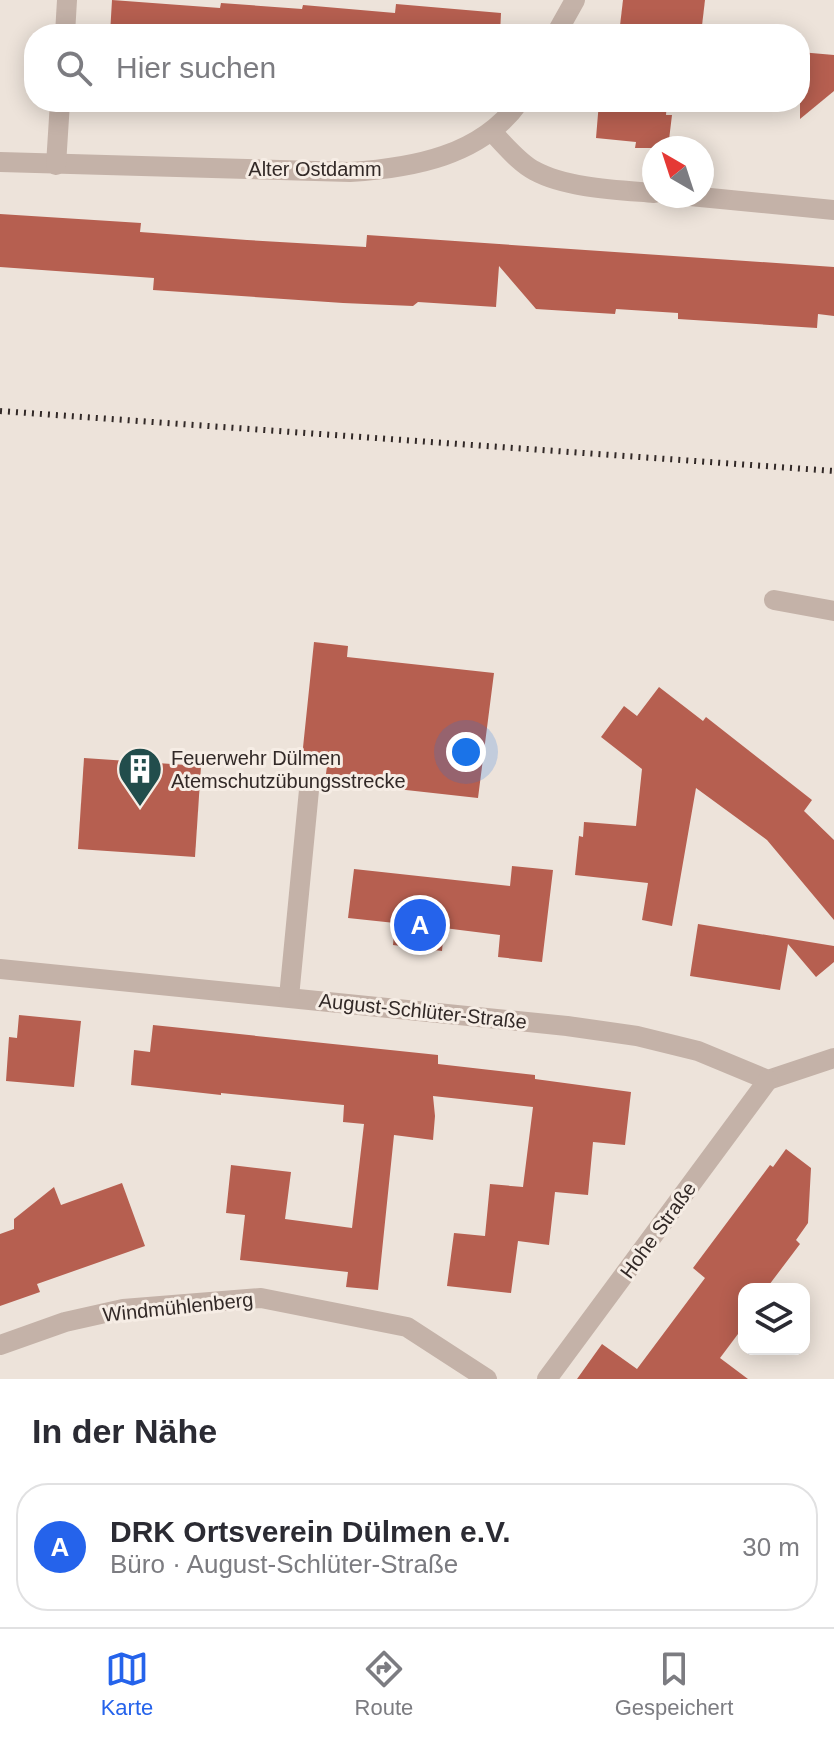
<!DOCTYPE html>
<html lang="de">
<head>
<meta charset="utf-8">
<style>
  body { margin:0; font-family:Helvetica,sans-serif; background:#f2f2f3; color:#2b2b33 }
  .controls { position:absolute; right:24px; bottom:24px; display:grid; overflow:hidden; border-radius:16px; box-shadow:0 4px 20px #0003 }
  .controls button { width:72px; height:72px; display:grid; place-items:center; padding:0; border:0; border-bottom:2px solid #e1e1e2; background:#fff; color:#2b2b33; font:40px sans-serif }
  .compass { position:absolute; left:642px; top:136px; width:72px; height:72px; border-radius:50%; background:#fff; box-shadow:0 4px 20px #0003; rotate:321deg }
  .you { position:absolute; left:466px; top:752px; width:28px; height:28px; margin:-20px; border:6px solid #fff; border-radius:50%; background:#1a73e8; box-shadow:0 0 0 12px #1a73e833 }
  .badge { display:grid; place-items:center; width:52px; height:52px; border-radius:50%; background:#2563eb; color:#fff; font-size:26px; font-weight:700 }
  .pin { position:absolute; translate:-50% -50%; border:4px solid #fff; box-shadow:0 2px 8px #0006 }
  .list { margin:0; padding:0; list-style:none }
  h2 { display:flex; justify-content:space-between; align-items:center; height:104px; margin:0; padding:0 32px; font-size:34px }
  h2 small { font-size:26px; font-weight:400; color:#7c7c81 }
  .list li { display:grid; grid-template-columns:52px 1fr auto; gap:24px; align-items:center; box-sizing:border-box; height:128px; margin:0 16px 16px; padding:0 16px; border:2px solid #e1e1e2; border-radius:32px }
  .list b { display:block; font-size:30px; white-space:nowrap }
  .list p { margin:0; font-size:26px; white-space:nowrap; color:#7c7c81 }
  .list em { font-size:26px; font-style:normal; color:#7c7c81 }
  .icon { flex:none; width:44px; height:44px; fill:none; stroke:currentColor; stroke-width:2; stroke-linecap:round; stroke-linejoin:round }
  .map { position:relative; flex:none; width:834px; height:1379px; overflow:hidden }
  .search { position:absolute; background:#fff; box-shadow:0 4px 20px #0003; left:24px; right:24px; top:24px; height:88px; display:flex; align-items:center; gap:20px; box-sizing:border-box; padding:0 28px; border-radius:32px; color:#7c7c81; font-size:30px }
  .sheet { height:248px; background:#fff }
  nav { display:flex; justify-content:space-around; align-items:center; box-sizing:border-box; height:112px; border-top:2px solid #e1e1e2; background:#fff; font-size:22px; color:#7c7c81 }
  nav a { display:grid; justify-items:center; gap:4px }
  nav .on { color:#2563eb }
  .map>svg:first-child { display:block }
</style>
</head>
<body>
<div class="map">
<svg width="834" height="1379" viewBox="0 0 834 1379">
  <rect width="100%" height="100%" fill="#ede3da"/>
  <g fill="#b65f50">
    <path d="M112,0L220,8L221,3L302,9L303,5L395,13L396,4L501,13L500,34H110Z"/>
    <path d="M623,0H705L701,34H619Z"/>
    <path d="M800,52L834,55V91L800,119Z"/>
    <path d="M599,102H667L666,115H672L668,148H635L636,142L596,138Z"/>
    <path d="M0,214L141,223L140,232L247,240L366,247L367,235L834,267V316L818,314L817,328L678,319V313L616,309L615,314L536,309L499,266L496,307L418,302L413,306L343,303L153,290L154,278L0,267Z"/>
    <path d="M314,642L348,646L347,657L494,673L478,798L325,781L328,759L302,757Z"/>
    <path d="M659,687L703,721L706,717L812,800L804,811L834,840V920L767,840L696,788L672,926L642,920L648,883L575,875L579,836L583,837L584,822L636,826L642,769L601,737L624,706L637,716Z"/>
    <path d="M84,758L201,766L195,857L78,849Z"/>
    <path d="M512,866L553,870L542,962L498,957L500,935L444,928L442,951L393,945L395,923L348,918L354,869L510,886Z"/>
    <path d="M698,924L834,946V962L816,977L788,944L780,990L690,976Z"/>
    <path d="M19,1015L81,1021L74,1087L6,1081L9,1037L17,1038Z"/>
    <path d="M153,1025L438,1055V1064L535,1075V1079L631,1092L625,1145L593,1142L588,1195L555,1192L549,1245L518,1241L511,1293L447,1286L454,1233L485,1236L490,1184L523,1187L533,1107L433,1096L435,1116L433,1140L394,1135L378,1290L346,1287L348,1272L240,1260L245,1215L226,1213L231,1165L291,1172L285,1219L352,1228L364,1124L343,1122L344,1105L221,1093V1095L131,1085L134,1050L150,1052Z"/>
    <path d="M786,1149L811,1168L808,1223L796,1240L800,1244L766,1289H744V1326L720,1358L748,1379H577L602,1344L637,1369L705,1278L693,1268L770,1165L773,1167Z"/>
    <path d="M122,1183L145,1246L37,1284L40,1292L0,1306V1234L14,1229V1219L54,1187L61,1205Z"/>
  </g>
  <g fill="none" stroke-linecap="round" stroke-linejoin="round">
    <g stroke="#c4b2a8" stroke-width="20">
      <path d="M65,34L67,0"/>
      <path d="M556,34L575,0"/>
      <path d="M492,132C505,145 519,163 535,171C566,188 619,190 654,193"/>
      <path d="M0,162L350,172C412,168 481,156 519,102"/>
      <path d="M56,165L60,102"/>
      <path d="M690,196L834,210"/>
      <path d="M774,600L834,611"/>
      <path d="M0,969L567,1026L637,1036L698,1051L768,1080L834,1058"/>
      <path d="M289,997L309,790"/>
      <path d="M0,1345L65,1322L123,1309L261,1298L407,1327L487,1379"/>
      <path d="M547,1379L768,1080"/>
    </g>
    <path stroke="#322927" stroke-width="6" stroke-dasharray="2 6" stroke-linecap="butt" d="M0,411L834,471"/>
  </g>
  <defs>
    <g id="building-pin" transform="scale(2.3)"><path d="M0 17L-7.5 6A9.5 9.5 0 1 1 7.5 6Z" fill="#224d4c" stroke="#f6ede5"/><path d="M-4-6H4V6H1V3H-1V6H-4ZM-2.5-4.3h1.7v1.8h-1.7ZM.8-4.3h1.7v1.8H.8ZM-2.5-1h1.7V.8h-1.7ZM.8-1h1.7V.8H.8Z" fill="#fff"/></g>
  </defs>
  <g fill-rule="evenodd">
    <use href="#building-pin" x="140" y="769"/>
  </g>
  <g text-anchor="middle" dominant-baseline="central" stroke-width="6" stroke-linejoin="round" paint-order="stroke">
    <g font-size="20" fill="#322927" stroke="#f6ede5">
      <text x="315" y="169">Alter Ostdamm</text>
      <text transform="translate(423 1011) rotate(6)">August-Schlüter-Straße</text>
      <text transform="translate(658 1230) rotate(-54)">Hohe Straße</text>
      <text transform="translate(178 1307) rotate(-6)">Windmühlenberg</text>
    </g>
    <g font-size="20" fill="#322927" stroke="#f6ede5" text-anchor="start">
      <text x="171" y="758">Feuerwehr Dülmen<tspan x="171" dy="23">Atemschutzübungsstrecke</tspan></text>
    </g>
  </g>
</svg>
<div class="controls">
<button><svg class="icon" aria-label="layers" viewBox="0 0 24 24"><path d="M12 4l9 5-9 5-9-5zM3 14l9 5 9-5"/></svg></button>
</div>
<svg class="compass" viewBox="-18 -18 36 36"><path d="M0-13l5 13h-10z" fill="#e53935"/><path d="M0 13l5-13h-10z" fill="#7c7c81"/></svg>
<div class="you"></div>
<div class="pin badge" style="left:420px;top:925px">A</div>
<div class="search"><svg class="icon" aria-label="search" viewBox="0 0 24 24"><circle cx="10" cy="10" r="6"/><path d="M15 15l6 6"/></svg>Hier suchen</div>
</div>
<section class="sheet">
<h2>In der Nähe<small></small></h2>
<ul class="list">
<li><span class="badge">A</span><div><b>DRK Ortsverein Dülmen e.V.</b><p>Büro · August-Schlüter-Straße</p></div><em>30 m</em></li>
</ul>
</section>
<nav>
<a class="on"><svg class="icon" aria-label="map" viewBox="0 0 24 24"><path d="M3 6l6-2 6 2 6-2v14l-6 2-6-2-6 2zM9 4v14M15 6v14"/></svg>Karte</a>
<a><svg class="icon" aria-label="directions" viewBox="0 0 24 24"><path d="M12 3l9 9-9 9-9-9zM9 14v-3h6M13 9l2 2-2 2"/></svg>Route</a>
<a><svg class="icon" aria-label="saved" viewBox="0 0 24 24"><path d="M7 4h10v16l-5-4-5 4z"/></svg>Gespeichert</a>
</nav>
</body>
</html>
